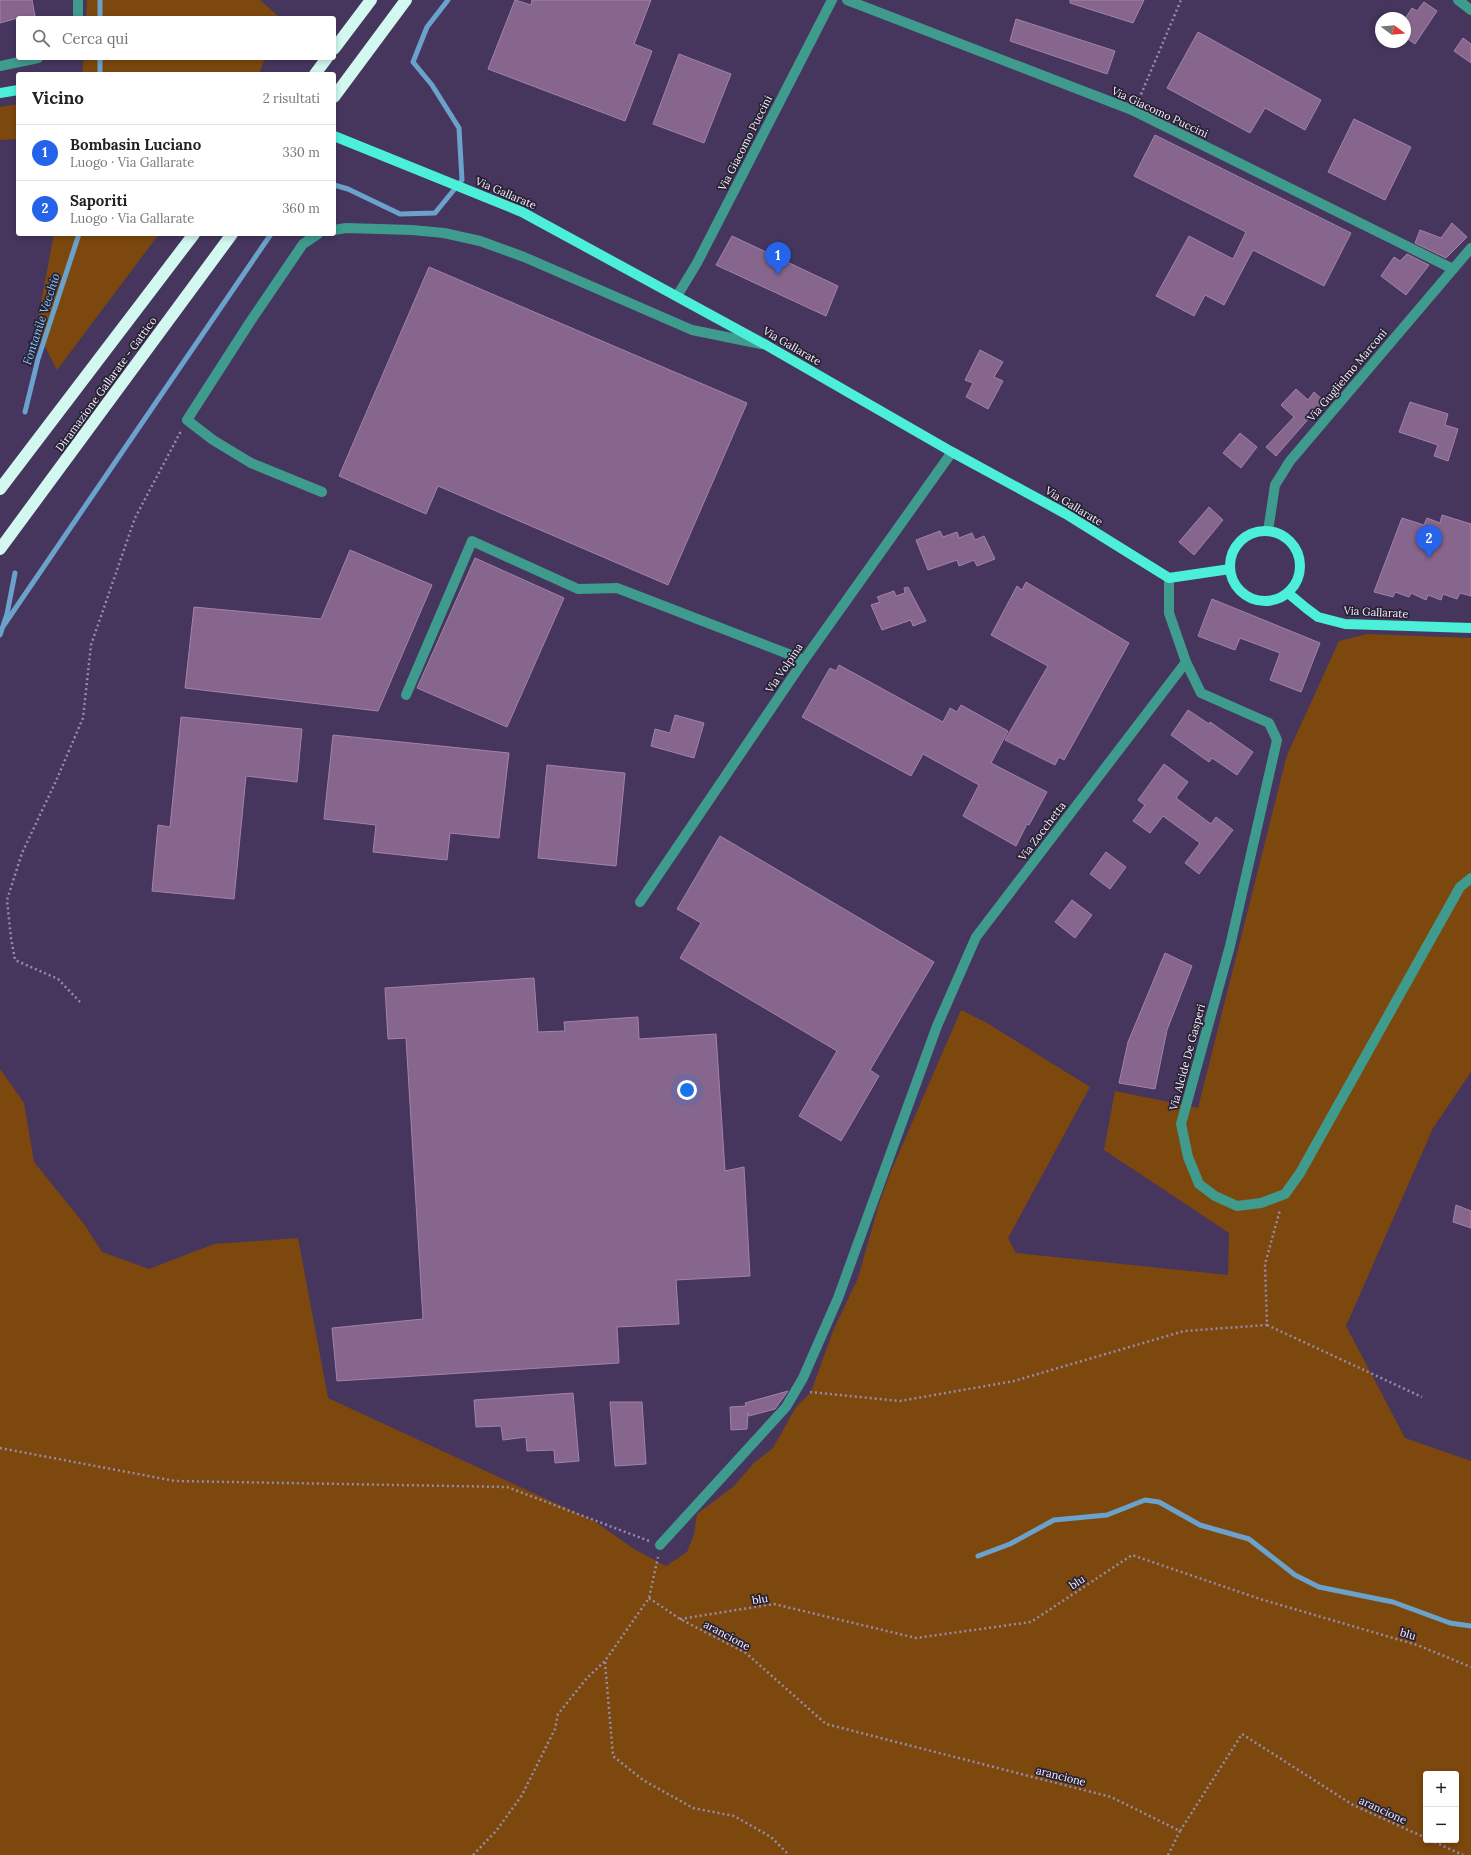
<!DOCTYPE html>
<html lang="it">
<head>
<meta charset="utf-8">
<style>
  body { margin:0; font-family:Lora,serif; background:#f2f2f2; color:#222 }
  .controls { position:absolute; right:12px; bottom:12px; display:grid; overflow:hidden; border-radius:4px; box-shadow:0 2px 6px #0003 }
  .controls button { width:36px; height:36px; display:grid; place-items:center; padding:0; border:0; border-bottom:1px solid #e0e0e0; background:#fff; color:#222; font:20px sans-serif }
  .compass { position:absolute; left:1375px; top:12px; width:36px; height:36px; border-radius:50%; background:#fff; box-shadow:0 2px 6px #0003; rotate:106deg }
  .you { position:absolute; left:687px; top:1090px; width:14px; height:14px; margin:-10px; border:3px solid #fff; border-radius:50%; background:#1a73e8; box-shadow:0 0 0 6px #1a73e833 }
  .badge { display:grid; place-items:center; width:26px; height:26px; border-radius:50%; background:#2563eb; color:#fff; font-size:13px; font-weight:700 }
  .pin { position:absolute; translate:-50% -33px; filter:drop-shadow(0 1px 2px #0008) }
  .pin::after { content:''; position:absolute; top:21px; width:14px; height:12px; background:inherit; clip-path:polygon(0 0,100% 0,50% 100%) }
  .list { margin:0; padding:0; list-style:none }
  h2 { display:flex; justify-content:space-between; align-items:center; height:52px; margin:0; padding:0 16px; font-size:17px }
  h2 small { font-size:13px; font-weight:400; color:#767676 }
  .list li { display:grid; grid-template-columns:26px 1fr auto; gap:12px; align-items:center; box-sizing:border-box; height:56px; padding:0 16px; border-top:1px solid #e0e0e0 }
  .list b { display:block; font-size:15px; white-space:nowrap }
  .list p { margin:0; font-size:13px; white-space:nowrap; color:#767676 }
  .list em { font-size:13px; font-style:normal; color:#767676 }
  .icon { flex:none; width:22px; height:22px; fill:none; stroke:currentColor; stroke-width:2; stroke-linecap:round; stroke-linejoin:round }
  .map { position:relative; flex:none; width:1471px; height:1855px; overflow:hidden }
  .search { position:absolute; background:#fff; box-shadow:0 2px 6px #0003; left:16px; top:16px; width:320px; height:44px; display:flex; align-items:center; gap:10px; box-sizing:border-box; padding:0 14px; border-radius:4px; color:#767676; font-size:15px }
  .panel { position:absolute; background:#fff; box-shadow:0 2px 6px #0003; left:16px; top:72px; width:320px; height:164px; border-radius:4px }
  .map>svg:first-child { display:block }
</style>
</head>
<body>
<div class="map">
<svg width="1471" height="1855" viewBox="0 0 1471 1855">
  <rect width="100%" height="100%" fill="#46365e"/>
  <g fill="#7c480e" fill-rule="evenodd">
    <path d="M87,0H260L279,17L86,18Z"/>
    <path d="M84,58H265L259,74H82Z"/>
    <path d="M18,104V139L0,140V107Z"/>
    <path d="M54,234H159L57,370L36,329Z"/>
    <path d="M1367,634L1471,638V1072L1433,1128L1346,1326L1405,1438L1471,1461V1855H0V1069L24,1103L34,1162L84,1224L102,1252L149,1269L214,1244L298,1238L328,1398L594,1521L634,1549L666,1566L687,1552L694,1534L697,1514L734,1486L754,1463L773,1448L796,1407L811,1392L833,1331L858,1278L879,1204L889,1176L961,1010L987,1023L1090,1087L1008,1238L1016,1253L1228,1275L1229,1233L1104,1150L1115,1091L1198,1108L1287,755L1339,641ZM1426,1774H1456V1840H1426Z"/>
  </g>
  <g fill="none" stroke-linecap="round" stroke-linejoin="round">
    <g stroke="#6ba2cc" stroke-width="5">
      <path d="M100,18V0"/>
      <path d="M100,74V58"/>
      <path d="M334,185L348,189L400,214L435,213L462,180L459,128L432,85L413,62L427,27L448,0"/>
      <path d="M25,412L38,359L79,234"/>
      <path d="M4,625L271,234"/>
      <path d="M0,635L7,614L15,573"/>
      <path d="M978,1556L1010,1544L1054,1520L1107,1515L1145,1500L1159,1502L1200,1525L1249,1539L1295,1575L1319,1587L1393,1602L1450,1623L1471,1626"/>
    </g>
  </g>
  <g fill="#86668c" stroke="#a482a9">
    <path d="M0,0H32L35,16L18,18L0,23Z"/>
    <path d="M515,0L531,5L532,0H651L634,44L652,51L625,121L488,69Z"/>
    <path d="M1070,0H1144L1133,23L1070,3Z"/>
    <path d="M1424,2L1437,11L1415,44L1405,37V19L1412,8L1417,11Z"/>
    <path d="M1016,19L1115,51L1107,74L1010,41Z"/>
    <path d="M1198,32L1321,100L1305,130L1265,108L1250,133L1167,88Z"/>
    <path d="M1463,38L1471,44V63L1454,51Z"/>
    <path d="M679,54L731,74L704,143L653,124Z"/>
    <path d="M1354,119L1411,147L1385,200L1328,172Z"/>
    <path d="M1155,135L1351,233L1324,286L1253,250L1224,305L1205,295L1194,316L1156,296L1189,236L1233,259L1246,232L1134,176Z"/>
    <path d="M1452,223L1467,237L1446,258L1415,243L1420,230L1441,238Z"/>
    <path d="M732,236L838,286L826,316L716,265Z"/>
    <path d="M1407,254L1429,265L1406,295L1381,276L1394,257L1400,261Z"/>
    <path d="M429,267L747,403L668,585L438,486L426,514L339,476Z"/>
    <path d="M980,350L1003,362L994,377L1003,381L988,409L966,397L973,383L965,380Z"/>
    <path d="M1296,389L1308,400L1314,392L1324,401L1276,456L1266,447L1294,417L1281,405Z"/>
    <path d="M1410,402L1448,414L1445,425L1458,429L1448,461L1434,456L1438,445L1399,432Z"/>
    <path d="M1240,433L1257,447L1241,468L1223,453Z"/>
    <path d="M1209,507L1223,520L1194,555L1179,542Z"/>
    <path d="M1442,515L1471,524V596L1460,593L1457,599L1443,594L1441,600L1428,595L1426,600L1411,593L1409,597L1395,592L1393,597L1374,592L1402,518L1424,525L1427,518L1440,523Z"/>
    <path d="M940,531L943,537L957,532L959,538L972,533L975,540L984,536L995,559L977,566L974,560L959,566L957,560L928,570L916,540Z"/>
    <path d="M350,550L432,585L378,711L185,688L194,607L321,619Z"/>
    <path d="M475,558L564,598L507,727L417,688Z"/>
    <path d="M1026,582L1129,643L1064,760L1059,757L1055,765L1005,740L1048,666L991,635L1017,586L1022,590Z"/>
    <path d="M908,587L926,621L913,626L911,620L882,630L871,605L880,602L877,597L894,591L896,596L905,593L904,588Z"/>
    <path d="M1212,599L1320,643L1301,692L1270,680L1280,653L1240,638L1235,650L1198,636Z"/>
    <path d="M839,665L943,722L950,708L957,712L961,705L1008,731L991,763L1047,792L1029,825L1027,824L1016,846L963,816L979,785L923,754L911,776L802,717L830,668L836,671Z"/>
    <path d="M1188,710L1209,724L1210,722L1253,752L1237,775L1212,758L1209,762L1171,735Z"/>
    <path d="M675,715L704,723L694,758L651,746L655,729L670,733Z"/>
    <path d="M181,717L302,729L297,782L246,776L234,899L152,891L158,825L170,827Z"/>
    <path d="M333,735L509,753L499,838L450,833L447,860L373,852L376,825L324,819Z"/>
    <path d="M1164,764L1188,782L1176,798L1211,824L1216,817L1233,830L1199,874L1185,863L1200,843L1163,816L1150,833L1133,821L1145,805L1138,800Z"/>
    <path d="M547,765L625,773L616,866L538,858Z"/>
    <path d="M720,836L934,962L870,1070L879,1076L841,1141L799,1116L837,1051L680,958L701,923L677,909Z"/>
    <path d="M1106,852L1126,867L1110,889L1090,874Z"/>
    <path d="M1072,900L1092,915L1075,938L1055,922Z"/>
    <path d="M1165,953L1192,966L1167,1030L1155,1089L1119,1083L1128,1042Z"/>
    <path d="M534,978L538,1032L565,1031L564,1022L638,1017L639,1039L716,1034L725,1171L744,1167L750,1276L676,1280L679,1324L617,1327L619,1363L337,1381L332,1328L423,1319L406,1038L388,1039L385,988Z"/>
    <path d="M1456,1205L1471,1211V1228L1453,1222Z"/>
    <path d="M788,1391L775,1409L749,1416L748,1413L747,1429L731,1430L730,1407L746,1406L745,1403Z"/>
    <path d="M573,1393L579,1461L555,1463L554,1450L527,1451L526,1437L503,1440L501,1426L476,1427L474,1400Z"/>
    <path d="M610,1402H642L646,1464L615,1466Z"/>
  </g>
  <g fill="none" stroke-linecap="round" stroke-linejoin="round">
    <g stroke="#978ca9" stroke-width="2.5" stroke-dasharray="2 3" stroke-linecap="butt">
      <path d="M1139,99L1181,0"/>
      <path d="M80,1002L58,979L15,960L11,938L7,900L22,853L56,781L83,718L91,645L135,518L181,431"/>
      <path d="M1267,1325L1422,1397"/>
      <path d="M810,1392L900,1401L1014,1381L1184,1331L1267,1325L1265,1264L1280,1210"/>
      <path d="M0,1448L175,1481L507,1487L649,1541"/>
      <path d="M649,1598L680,1619L746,1653L826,1724L1111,1797L1180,1831L1242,1734L1353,1805L1426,1838"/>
      <path d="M680,1619L774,1604L916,1638L1031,1622L1132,1555L1260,1599L1417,1645L1471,1667"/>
      <path d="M605,1662L613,1756L643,1780L693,1808L734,1816L771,1837L789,1855"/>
      <path d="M1430,1840L1463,1855"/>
      <path d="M473,1855L497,1830L522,1795L555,1729L558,1714L587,1678L605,1661L649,1598L658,1557"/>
      <path d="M1168,1855L1180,1831"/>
    </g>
    <g stroke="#3e9b8d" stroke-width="10">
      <path d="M847,0L1132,110L1453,269"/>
      <path d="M1458,0L1471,10"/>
      <path d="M78,18V0"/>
      <path d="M0,66L38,58"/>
      <path d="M334,230L346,228L412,230L444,233L480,241L524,257L692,330L761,344"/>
      <path d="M318,234L303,244L250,322L187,420L213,440L251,463L322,492"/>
      <path d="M677,296L697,263L832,0"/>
      <path d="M1268,531L1275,485L1290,461L1471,248"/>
      <path d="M1169,578V613L1186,662L1201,693L1269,723L1277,740L1230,946L1181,1124L1188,1157L1199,1184L1215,1196L1237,1206L1261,1203L1285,1194L1300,1173L1460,887L1471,878"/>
      <path d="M406,695L472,541L578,589L617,588L804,660"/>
      <path d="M640,902L804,660L952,452"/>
      <path d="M660,1545L786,1407L803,1378L838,1298L937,1026L976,937L1186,662"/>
    </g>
    <g stroke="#4cefd8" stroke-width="10">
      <path d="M0,93L18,90"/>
      <path d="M334,136L522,212L766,345L952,452L1066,514L1169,578L1230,569"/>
      <circle cx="1265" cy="566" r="35"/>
      <path d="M1288,593L1306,608L1318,617L1345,624L1471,628"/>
    </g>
    <g stroke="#d2f8f0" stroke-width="12">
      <path d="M334,49L371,0"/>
      <path d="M315,74L327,58"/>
      <path d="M334,97L406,0"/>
      <path d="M0,489L194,234"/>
      <path d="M0,549L232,234"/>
    </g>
  </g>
  <g text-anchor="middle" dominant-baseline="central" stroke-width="3.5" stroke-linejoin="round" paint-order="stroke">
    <g font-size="11" fill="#f5f0ff" stroke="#292234">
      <text transform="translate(1160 112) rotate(25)">Via Giacomo Puccini</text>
      <text transform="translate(745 143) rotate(-63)">Via Giacomo Puccini</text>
      <text transform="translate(506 193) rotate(23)">Via Gallarate</text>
      <text transform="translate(792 346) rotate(30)">Via Gallarate</text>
      <text transform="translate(1347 375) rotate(-50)">Via Guglielmo Marconi</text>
      <text transform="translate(106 384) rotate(-54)">Diramazione Gallarate - Gattico</text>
      <text transform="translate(1074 506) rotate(31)">Via Gallarate</text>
      <text transform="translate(1376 612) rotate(3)">Via Gallarate</text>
      <text transform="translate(784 668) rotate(-56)">Via Volpina</text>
      <text transform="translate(1042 831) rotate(-53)">Via Zocchetta</text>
      <text transform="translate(1187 1057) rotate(-75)">Via Alcide De Gasperi</text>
      <text transform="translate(1077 1582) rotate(-33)">blu</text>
      <text transform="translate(760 1599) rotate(-9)">blu</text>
      <text transform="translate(1408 1634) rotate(17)">blu</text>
      <text transform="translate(727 1635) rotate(28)">arancione</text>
      <text transform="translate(1061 1776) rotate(14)">arancione</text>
      <text transform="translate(1383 1810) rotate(25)">arancione</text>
    </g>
    <g font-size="12" font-style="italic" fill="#84cafe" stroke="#292234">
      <text transform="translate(41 319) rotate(-72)">Fontanile Vecchio</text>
    </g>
  </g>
</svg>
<div class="controls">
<button>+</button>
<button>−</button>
</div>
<svg class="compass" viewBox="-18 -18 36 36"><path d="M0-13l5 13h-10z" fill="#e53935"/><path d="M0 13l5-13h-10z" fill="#767676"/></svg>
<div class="you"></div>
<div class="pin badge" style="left:778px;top:275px">1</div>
<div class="pin badge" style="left:1429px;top:558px">2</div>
<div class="search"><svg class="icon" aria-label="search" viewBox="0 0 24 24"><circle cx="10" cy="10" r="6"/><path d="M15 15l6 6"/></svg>Cerca qui</div>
<section class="panel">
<h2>Vicino<small>2 risultati</small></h2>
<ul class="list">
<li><span class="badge">1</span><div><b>Bombasin Luciano</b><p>Luogo · Via Gallarate</p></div><em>330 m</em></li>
<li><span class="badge">2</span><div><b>Saporiti</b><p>Luogo · Via Gallarate</p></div><em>360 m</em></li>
</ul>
</section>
</div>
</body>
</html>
